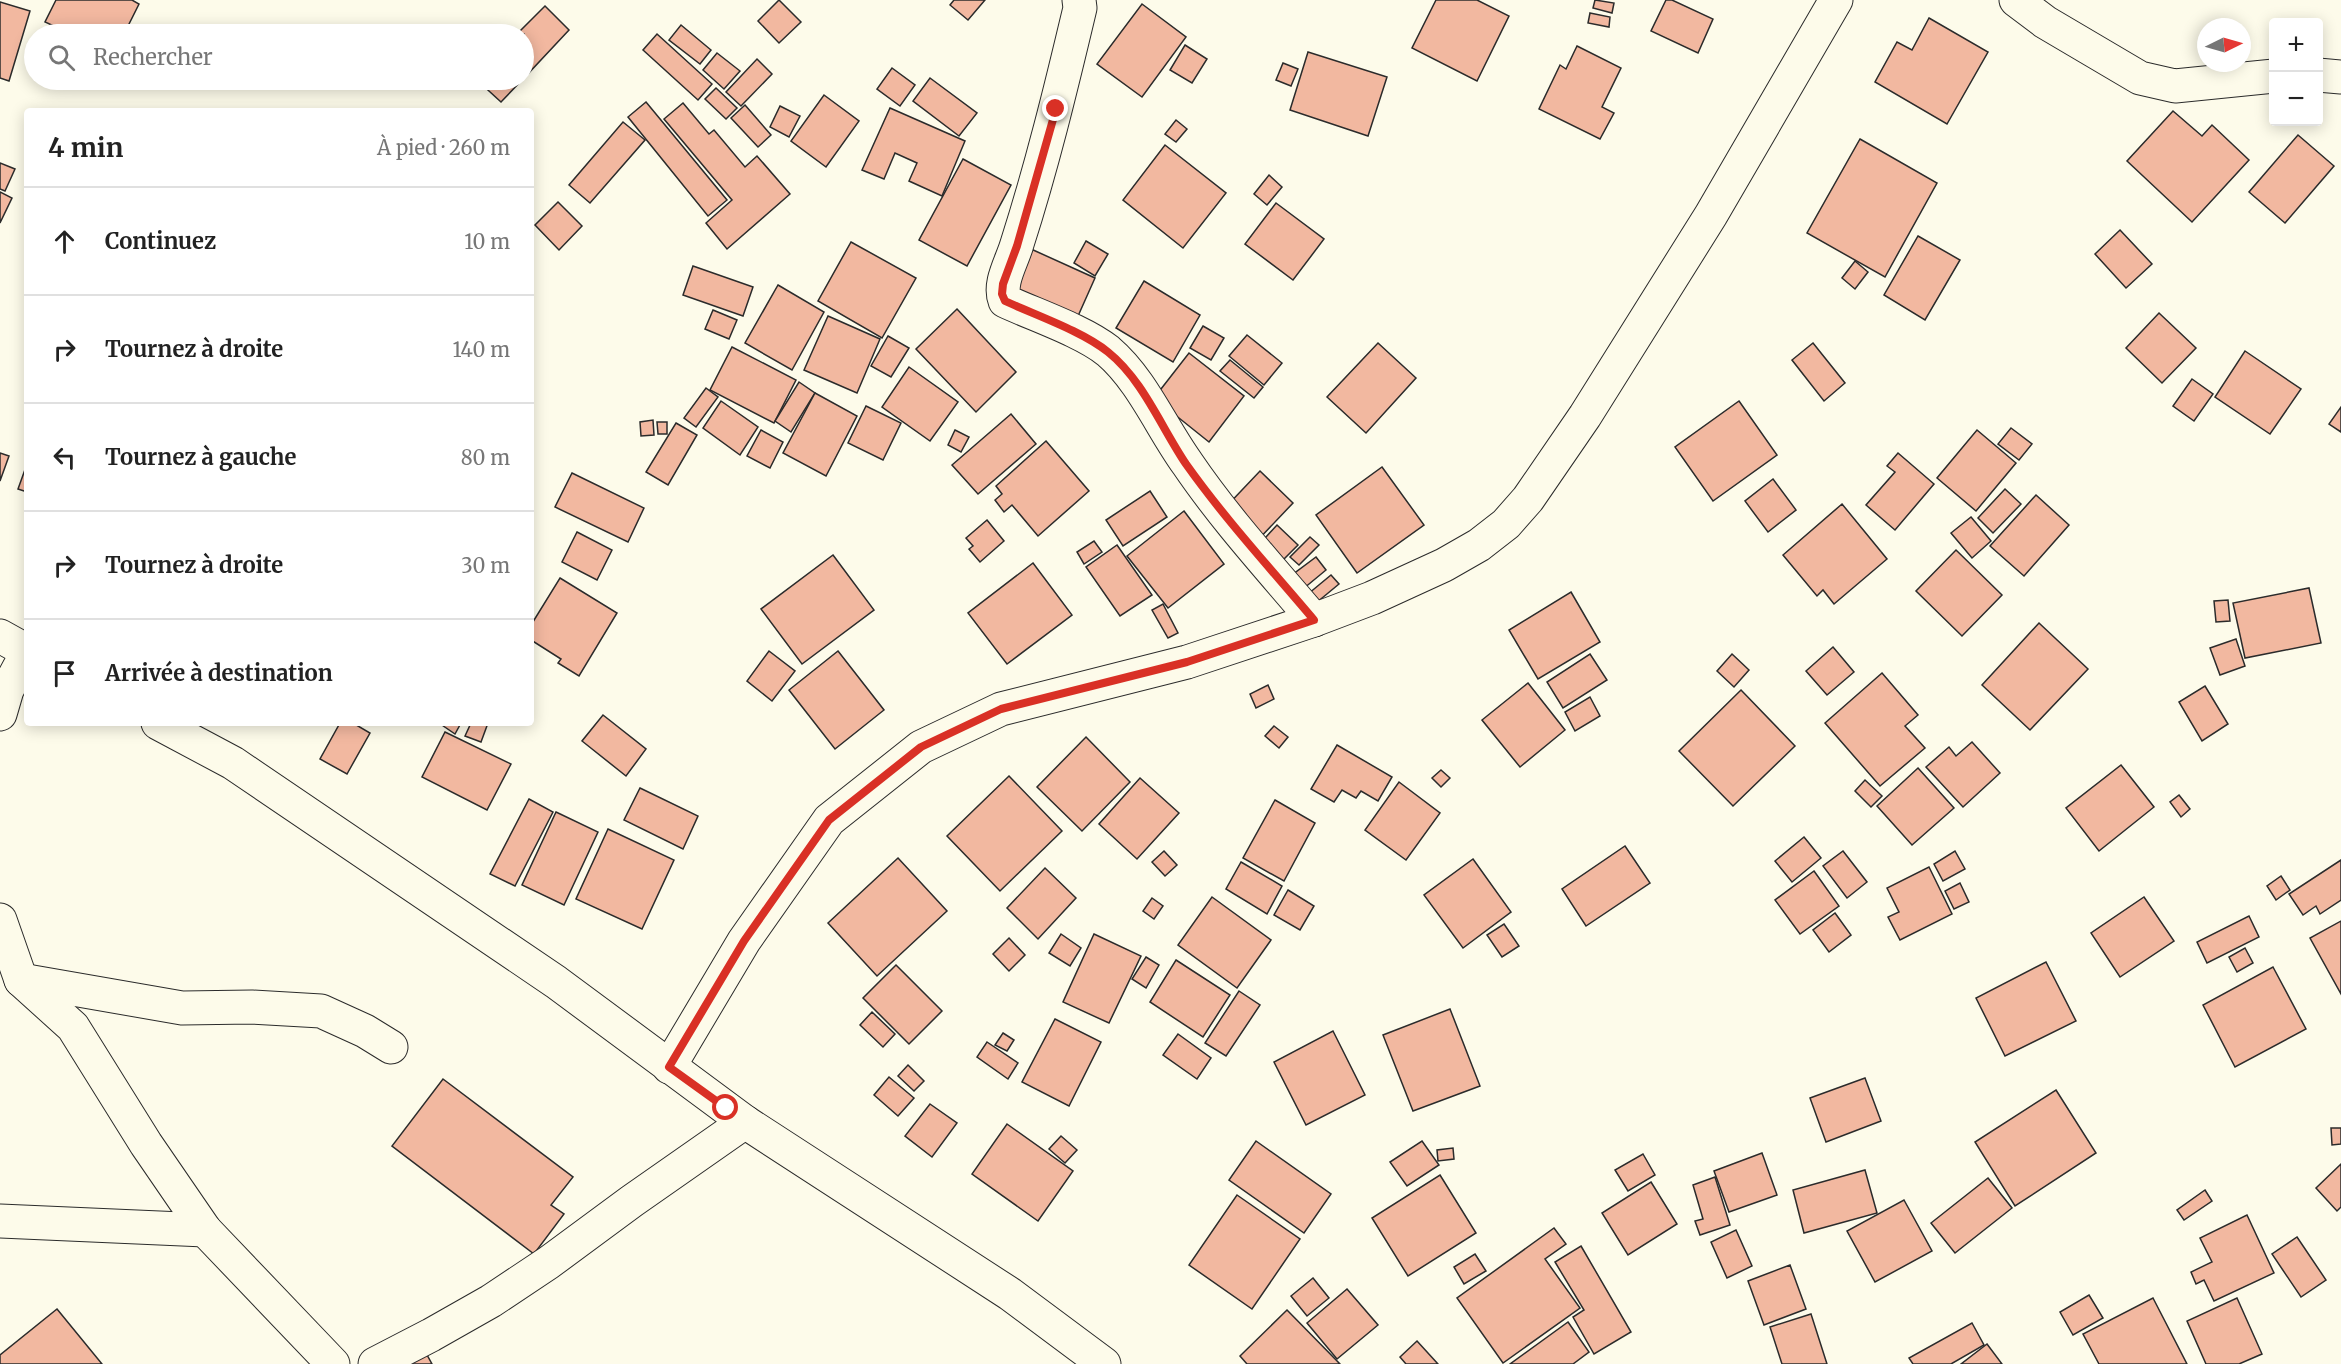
<!DOCTYPE html>
<html lang="fr">
<head>
<meta charset="utf-8">
<style>
  body { margin:0; font-family:Merriweather,serif; background:#f2f2f2; color:#222 }
  .controls { position:absolute; right:18px; top:18px; display:grid; overflow:hidden; border-radius:6px; box-shadow:0 3px 15px #0003 }
  .controls button { width:54px; height:54px; display:grid; place-items:center; padding:0; border:0; border-bottom:2px solid #e0e0e0; background:#fff; color:#222; font:30px sans-serif }
  .compass { position:absolute; left:2197px; top:18px; width:54px; height:54px; border-radius:50%; background:#fff; box-shadow:0 3px 15px #0003; rotate:85deg }
  .stop { position:absolute; width:18px; height:18px; margin:-14px; border:4px solid #d93025; border-radius:50%; background:#fff }
  .stop.end { background:#d93025; border-color:#fff; box-shadow:0 2px 6px #0008 }
  .list { margin:0; padding:0; list-style:none }
  h2 { display:flex; justify-content:space-between; align-items:center; height:78px; margin:0; padding:0 24px; font-size:26px }
  h2 small { font-size:20px; font-weight:400; color:#767676 }
  .list li { display:grid; grid-template-columns:39px 1fr auto; gap:18px; align-items:center; box-sizing:border-box; height:108px; padding:0 24px; border-top:2px solid #e0e0e0 }
  .list b { display:block; font-size:22px; white-space:nowrap }
  .list em { font-size:20px; font-style:normal; color:#767676 }
  .icon { flex:none; width:33px; height:33px; fill:none; stroke:currentColor; stroke-width:2; stroke-linecap:round; stroke-linejoin:round }
  .map { position:relative; flex:none; width:2341px; height:1364px; overflow:hidden }
  .search { position:absolute; background:#fff; box-shadow:0 3px 15px #0003; left:24px; top:24px; width:510px; height:66px; display:flex; align-items:center; gap:15px; box-sizing:border-box; padding:0 21px; border-radius:33px; color:#767676; font-size:22px }
  .panel { position:absolute; background:#fff; box-shadow:0 3px 15px #0003; left:24px; top:108px; width:510px; height:618px; border-radius:6px }
  .map>svg:first-child { display:block }
</style>
</head>
<body>
<div class="map">
<svg width="2341" height="1364" viewBox="0 0 2341 1364">
  <rect width="100%" height="100%" fill="#fdfbea"/>
  <g fill="#f2b8a0" stroke="#2b2b2b" stroke-width="1.5">
    <path d="M56,0H132L139,4L124,34H71L45,22Z"/>
    <path d="M779,0L801,22L779,43L758,21Z"/>
    <path d="M954,0H985L968,20L950,5Z"/>
    <path d="M1436,0H1477L1509,16L1477,81L1412,48Z"/>
    <path d="M1595,0L1614,3L1612,13L1593,8Z"/>
    <path d="M1666,0H1672L1713,19L1698,53L1651,31Z"/>
    <path d="M0,2L30,11L9,81L0,78Z"/>
    <path d="M1142,4L1186,37L1142,97L1097,64Z"/>
    <path d="M545,6L569,30L524,78V34H517Z"/>
    <path d="M1590,13L1610,17L1609,27L1588,23Z"/>
    <path d="M1929,18L1988,52L1947,124L1875,82L1897,42L1912,50Z"/>
    <path d="M681,25L711,50L700,64L669,40Z"/>
    <path d="M657,34L712,84L698,100L643,50Z"/>
    <path d="M1185,45L1207,59L1192,83L1170,70Z"/>
    <path d="M1577,46L1621,68L1602,107L1614,113L1600,139L1539,109L1560,65L1566,69Z"/>
    <path d="M1308,52L1387,77L1368,136L1290,110Z"/>
    <path d="M717,53L740,71L724,89L703,70Z"/>
    <path d="M757,59L772,74L741,106L726,92Z"/>
    <path d="M1283,63L1298,69L1291,86L1276,80Z"/>
    <path d="M892,68L915,85L900,106L877,89Z"/>
    <path d="M930,78L977,113L959,136L913,101Z"/>
    <path d="M477,80H522L501,102Z"/>
    <path d="M716,88L737,108L726,119L705,99Z"/>
    <path d="M824,95L859,121L826,167L791,141Z"/>
    <path d="M646,102L727,200L708,216L628,117Z"/>
    <path d="M683,103L709,134L714,130L745,167L757,156L790,194L727,249L706,223L732,200L664,119Z"/>
    <path d="M745,105L771,135L758,147L731,118Z"/>
    <path d="M780,106L800,116L789,137L770,127Z"/>
    <path d="M890,108L965,141L942,196L909,181L917,163L895,153L884,179L862,170Z"/>
    <path d="M2173,111L2202,136L2212,125L2249,160L2192,222L2127,161Z"/>
    <path d="M1176,120L1187,129L1176,142L1165,134Z"/>
    <path d="M623,122L645,140L590,203L569,185Z"/>
    <path d="M2298,135L2334,166L2285,223L2249,192Z"/>
    <path d="M1860,139L1937,183L1885,277L1807,233Z"/>
    <path d="M1165,145L1226,193L1183,248L1123,200Z"/>
    <path d="M963,159L1011,185L967,266L919,240Z"/>
    <path d="M0,163L15,169L5,191L0,189Z"/>
    <path d="M1269,175L1282,187L1267,205L1254,194Z"/>
    <path d="M0,192L12,198L0,223Z"/>
    <path d="M558,202L582,226L559,250L535,225Z"/>
    <path d="M1276,203L1324,239L1293,280L1245,244Z"/>
    <path d="M2120,230L2152,264L2126,288L2095,254Z"/>
    <path d="M1918,236L1960,260L1925,320L1884,295Z"/>
    <path d="M1086,241L1108,254L1095,276L1074,263Z"/>
    <path d="M851,242L916,278L882,338L818,301Z"/>
    <path d="M1031,249L1095,278L1074,325L1011,296Z"/>
    <path d="M1855,261L1868,272L1855,289L1842,278Z"/>
    <path d="M693,266L753,287L743,316L683,295Z"/>
    <path d="M1144,281L1200,315L1173,362L1116,328Z"/>
    <path d="M778,285L824,312L792,370L745,343Z"/>
    <path d="M957,309L1016,372L976,412L916,349Z"/>
    <path d="M713,310L737,320L729,339L705,329Z"/>
    <path d="M2159,313L2196,348L2162,383L2126,348Z"/>
    <path d="M828,316L880,339L857,393L804,370Z"/>
    <path d="M1203,326L1224,338L1211,360L1190,348Z"/>
    <path d="M1247,335L1282,363L1264,385L1229,356Z"/>
    <path d="M888,336L909,348L891,377L871,366Z"/>
    <path d="M1378,343L1416,378L1366,433L1327,397Z"/>
    <path d="M1813,343L1845,383L1824,401L1792,360Z"/>
    <path d="M732,347L796,380L774,423L710,390Z"/>
    <path d="M2245,351L2301,389L2270,434L2215,397Z"/>
    <path d="M1189,353L1244,396L1209,442L1154,398Z"/>
    <path d="M1230,360L1263,387L1254,398L1220,371Z"/>
    <path d="M909,367L958,402L930,441L882,407Z"/>
    <path d="M2192,379L2213,394L2194,421L2173,406Z"/>
    <path d="M799,382L815,393L791,432L775,421Z"/>
    <path d="M706,388L718,397L696,427L684,418Z"/>
    <path d="M815,393L857,416L826,476L783,453Z"/>
    <path d="M721,401L758,427L740,455L703,428Z"/>
    <path d="M1739,401L1777,455L1713,501L1675,447Z"/>
    <path d="M866,406L901,423L883,460L848,443Z"/>
    <path d="M2341,407V432L2329,424Z"/>
    <path d="M1011,414L1036,444L978,494L952,465Z"/>
    <path d="M653,420L654,435L641,436L640,422Z"/>
    <path d="M657,422H667V434H658Z"/>
    <path d="M676,423L697,435L668,485L646,472Z"/>
    <path d="M2011,428L2032,444L2019,460L1998,444Z"/>
    <path d="M761,430L783,442L770,468L747,456Z"/>
    <path d="M955,430L969,437L961,452L948,445Z"/>
    <path d="M1977,430L2016,463L1976,511L1937,478Z"/>
    <path d="M1046,441L1089,491L1038,536L1012,505L1004,512L995,500L1002,494L996,486Z"/>
    <path d="M0,453L9,456L0,481Z"/>
    <path d="M1898,453L1934,484L1895,530L1866,505L1895,472L1887,466Z"/>
    <path d="M27,464V492L18,489Z"/>
    <path d="M1382,467L1424,525L1357,573L1316,515Z"/>
    <path d="M1260,471L1293,503L1256,542L1223,510Z"/>
    <path d="M572,473L644,508L628,542L555,507Z"/>
    <path d="M1773,479L1796,510L1768,532L1745,501Z"/>
    <path d="M2005,489L2021,504L1993,533L1978,518Z"/>
    <path d="M1150,491L1167,517L1123,546L1106,520Z"/>
    <path d="M2036,495L2069,525L2024,576L1990,546Z"/>
    <path d="M1842,504L1887,559L1834,604L1823,590L1817,596L1783,555Z"/>
    <path d="M1184,511L1224,564L1168,608L1127,556Z"/>
    <path d="M1971,517L1991,541L1972,558L1951,533Z"/>
    <path d="M987,520L1004,541L980,562L969,549L973,546L966,538Z"/>
    <path d="M1277,525L1298,545L1276,567L1256,548Z"/>
    <path d="M577,532L612,550L597,580L562,562Z"/>
    <path d="M1310,537L1319,545L1299,565L1290,557Z"/>
    <path d="M1094,541L1102,552L1084,564L1077,552Z"/>
    <path d="M1117,545L1152,595L1120,616L1086,567Z"/>
    <path d="M1956,550L2002,595L1962,636L1916,591Z"/>
    <path d="M833,555L874,610L802,664L761,609Z"/>
    <path d="M1316,557L1326,570L1303,589L1292,575Z"/>
    <path d="M1033,563L1072,615L1007,664L968,613Z"/>
    <path d="M1331,575L1339,584L1316,603L1308,594Z"/>
    <path d="M560,578L617,613L579,676L558,663L561,659L531,640V625Z"/>
    <path d="M2309,588L2321,643L2245,658L2233,603Z"/>
    <path d="M1571,592L1600,642L1538,679L1509,630Z"/>
    <path d="M2228,600L2230,621L2216,622L2214,601Z"/>
    <path d="M1163,604L1178,633L1168,638L1152,610Z"/>
    <path d="M2039,623L2088,669L2030,730L1982,685Z"/>
    <path d="M2236,639L2245,666L2220,675L2210,648Z"/>
    <path d="M1833,647L1854,672L1827,695L1806,671Z"/>
    <path d="M769,651L795,671L772,701L747,681Z"/>
    <path d="M838,651L884,710L835,749L789,690Z"/>
    <path d="M1590,654L1607,680L1563,708L1547,682Z"/>
    <path d="M1732,654L1749,670L1734,687L1717,671Z"/>
    <path d="M1882,673L1918,715L1905,726L1925,748L1880,786L1825,723Z"/>
    <path d="M1528,683L1565,730L1520,767L1482,720Z"/>
    <path d="M1268,685L1274,699L1256,708L1250,694Z"/>
    <path d="M2205,686L2228,724L2202,741L2179,702Z"/>
    <path d="M1741,690L1795,746L1733,806L1679,751Z"/>
    <path d="M1590,697L1600,716L1575,731L1565,712Z"/>
    <path d="M603,715L646,749L626,776L582,741Z"/>
    <path d="M340,723H353L370,733L347,774L320,759Z"/>
    <path d="M439,723H461L455,734Z"/>
    <path d="M471,723H488L481,742L465,736Z"/>
    <path d="M1274,726L1288,737L1279,748L1265,736Z"/>
    <path d="M445,732L511,764L487,810L422,777Z"/>
    <path d="M1086,737L1130,782L1082,831L1037,787Z"/>
    <path d="M1972,742L2000,773L1963,807L1926,767L1949,747L1956,756Z"/>
    <path d="M1337,745L1392,777L1378,801L1361,791L1356,798L1342,790L1334,802L1311,789Z"/>
    <path d="M2121,765L2154,807L2099,851L2066,808Z"/>
    <path d="M1918,768L1954,808L1912,845L1877,806Z"/>
    <path d="M1441,770L1450,778L1441,787L1432,778Z"/>
    <path d="M1009,776L1062,831L1000,891L947,836Z"/>
    <path d="M1140,778L1179,813L1137,859L1099,824Z"/>
    <path d="M1865,780L1882,796L1871,807L1855,791Z"/>
    <path d="M1399,782L1440,813L1406,860L1365,830Z"/>
    <path d="M640,788L698,816L683,849L624,820Z"/>
    <path d="M2179,795L2190,809L2181,817L2170,802Z"/>
    <path d="M529,799L553,812L515,886L490,874Z"/>
    <path d="M1275,800L1315,823L1284,881L1243,858Z"/>
    <path d="M556,812L598,832L564,905L522,885Z"/>
    <path d="M608,829L674,860L642,929L576,899Z"/>
    <path d="M1804,837L1821,858L1792,882L1775,861Z"/>
    <path d="M1625,846L1650,883L1586,926L1562,889Z"/>
    <path d="M1164,851L1177,865L1165,876L1152,862Z"/>
    <path d="M1843,851L1867,882L1847,898L1823,866Z"/>
    <path d="M1955,851L1965,869L1943,881L1934,864Z"/>
    <path d="M898,858L947,911L877,976L828,923Z"/>
    <path d="M1473,859L1511,912L1463,948L1424,895Z"/>
    <path d="M2341,860V900L2320,914L2316,906L2303,915L2289,894Z"/>
    <path d="M1241,862L1282,886L1267,914L1226,889Z"/>
    <path d="M1929,867L1952,914L1900,940L1888,917L1899,912L1887,888Z"/>
    <path d="M1045,868L1076,898L1038,939L1007,908Z"/>
    <path d="M1814,871L1839,906L1800,934L1775,900Z"/>
    <path d="M2281,876L2290,890L2276,900L2267,886Z"/>
    <path d="M1960,883L1969,902L1954,909L1945,891Z"/>
    <path d="M1288,890L1314,906L1300,930L1274,915Z"/>
    <path d="M1212,897L1271,940L1237,988L1178,945Z"/>
    <path d="M2144,897L2174,941L2120,977L2091,933Z"/>
    <path d="M1152,898L1163,906L1154,919L1143,911Z"/>
    <path d="M1835,913L1851,935L1829,952L1813,930Z"/>
    <path d="M2249,916L2259,937L2207,963L2197,942Z"/>
    <path d="M2341,921V994L2310,938Z"/>
    <path d="M1504,924L1519,946L1502,957L1487,935Z"/>
    <path d="M1061,934L1081,948L1070,966L1049,953Z"/>
    <path d="M1094,934L1141,956L1109,1023L1063,1002Z"/>
    <path d="M1009,938L1025,955L1009,971L993,954Z"/>
    <path d="M2245,948L2253,963L2237,972L2229,957Z"/>
    <path d="M1146,957L1159,965L1146,988L1132,979Z"/>
    <path d="M1176,960L1230,995L1203,1037L1150,1002Z"/>
    <path d="M2046,962L2076,1021L2005,1056L1976,998Z"/>
    <path d="M896,965L942,1011L909,1044L863,998Z"/>
    <path d="M2273,967L2306,1029L2235,1067L2203,1005Z"/>
    <path d="M1239,991L1260,1005L1226,1056L1205,1043Z"/>
    <path d="M1450,1009L1480,1086L1413,1111L1383,1035Z"/>
    <path d="M872,1012L895,1034L883,1047L860,1025Z"/>
    <path d="M1055,1019L1101,1042L1069,1106L1022,1082Z"/>
    <path d="M1333,1031L1365,1095L1306,1125L1274,1062Z"/>
    <path d="M1003,1033L1014,1040L1007,1051L995,1045Z"/>
    <path d="M1178,1034L1211,1058L1197,1079L1163,1055Z"/>
    <path d="M987,1042L1018,1063L1008,1079L977,1057Z"/>
    <path d="M908,1065L924,1081L914,1091L898,1076Z"/>
    <path d="M889,1077L914,1098L898,1116L874,1095Z"/>
    <path d="M1865,1078L1881,1121L1826,1142L1810,1098Z"/>
    <path d="M443,1079L573,1177L551,1205L564,1214L534,1254L392,1146Z"/>
    <path d="M2056,1090L2096,1153L2015,1206L1975,1142Z"/>
    <path d="M930,1104L957,1123L932,1157L905,1136Z"/>
    <path d="M1007,1124L1073,1171L1038,1221L972,1174Z"/>
    <path d="M2331,1128H2341V1144L2332,1145Z"/>
    <path d="M1061,1136L1077,1150L1065,1163L1049,1149Z"/>
    <path d="M1256,1141L1331,1194L1304,1233L1229,1180Z"/>
    <path d="M1422,1141L1439,1165L1407,1186L1390,1162Z"/>
    <path d="M1453,1148L1454,1159L1438,1161L1437,1150Z"/>
    <path d="M1762,1153L1777,1195L1729,1212L1714,1171Z"/>
    <path d="M1643,1154L1655,1175L1628,1191L1615,1170Z"/>
    <path d="M2341,1164V1207L2337,1211L2316,1188Z"/>
    <path d="M1865,1170L1877,1213L1804,1233L1793,1190Z"/>
    <path d="M1440,1175L1476,1233L1408,1276L1372,1218Z"/>
    <path d="M1715,1177L1730,1225L1700,1235L1695,1221L1703,1219L1693,1185Z"/>
    <path d="M1988,1178L2012,1208L1955,1253L1931,1223Z"/>
    <path d="M1651,1182L1677,1224L1628,1255L1602,1213Z"/>
    <path d="M2205,1190L2212,1201L2184,1220L2177,1210Z"/>
    <path d="M1237,1195L1300,1239L1252,1309L1189,1265Z"/>
    <path d="M1904,1200L1932,1251L1875,1282L1847,1231Z"/>
    <path d="M2247,1215L2274,1273L2214,1301L2204,1280L2196,1284L2191,1272L2212,1262L2200,1238Z"/>
    <path d="M1554,1228L1566,1244L1545,1259L1580,1308L1503,1363L1457,1298Z"/>
    <path d="M1736,1230L1752,1266L1727,1278L1711,1242Z"/>
    <path d="M2297,1237L2326,1280L2301,1297L2272,1254Z"/>
    <path d="M1581,1246L1631,1332L1594,1354L1573,1317L1584,1310L1555,1262Z"/>
    <path d="M1475,1254L1486,1271L1464,1284L1454,1267Z"/>
    <path d="M1790,1265L1806,1309L1764,1325L1748,1281Z"/>
    <path d="M1313,1278L1329,1298L1307,1316L1291,1296Z"/>
    <path d="M1347,1289L1378,1325L1337,1359L1307,1323Z"/>
    <path d="M2089,1295L2103,1318L2073,1335L2060,1312Z"/>
    <path d="M2153,1298L2187,1364H2099L2083,1334Z"/>
    <path d="M2237,1298L2262,1354L2239,1364H2206L2187,1321Z"/>
    <path d="M57,1309L102,1364H0V1355Z"/>
    <path d="M1287,1310L1340,1364H1247L1240,1356Z"/>
    <path d="M1811,1314L1827,1364H1782L1770,1327Z"/>
    <path d="M1568,1322L1589,1352L1573,1364H1510Z"/>
    <path d="M1972,1323L1984,1345L1951,1364H1913L1909,1358Z"/>
    <path d="M1417,1341L1438,1364H1406L1400,1357Z"/>
    <path d="M1987,1344L2002,1364H1961Z"/>
    <path d="M426,1353L432,1364H406Z"/>
  </g>
  <g fill="none" stroke-linecap="round" stroke-linejoin="round">
    <g stroke="#2b2b2b" stroke-width="35">
      <g id="street">
        <path d="M1079,0L1080,8C1061,88 1042,166 1017,244C1012,262 998,283 1005,301C1035,315 1083,331 1108,351C1142,380 1161,427 1187,463C1225,519 1271,569 1314,620"/>
        <path d="M2016,0L2045,22L2140,78L2175,86L2274,76"/>
        <path d="M2318,75L2341,77"/>
        <path d="M0,714L7,690L27,653"/>
        <path d="M0,920L21,980L73,1027L146,1144L205,1230L333,1364"/>
        <path d="M21,980L182,1008L252,1007L321,1011L365,1031L391,1047"/>
        <path d="M0,1221L205,1230"/>
        <path d="M375,1364L431,1335L491,1301L548,1263L632,1201L745,1122"/>
      </g>
    </g>
    <g stroke="#2b2b2b" stroke-width="35">
      <path id="secondary" d="M669,1067L744,941L829,820L921,747L1001,709L1187,662L1314,620L1372,598L1444,565L1479,545L1506,524L1528,499L1585,416L1711,215L1836,0"/>
    </g>
    <g stroke="#2b2b2b" stroke-width="35">
      <g id="primary">
        <path d="M0,636L27,651"/>
        <path d="M158,723L233,763L556,982L745,1122L1010,1294L1104,1364"/>
      </g>
    </g>
    <use href="#street" stroke="#fdfbea" stroke-width="33"/>
    <use href="#secondary" stroke="#fdfbea" stroke-width="33"/>
    <use href="#primary" stroke="#fdfbea" stroke-width="33"/>
  </g>
  <g fill="none" stroke-linecap="round" stroke-linejoin="round">
    <path stroke="#d93025" stroke-width="8" d="M726,1108L669,1067L744,941L829,820L921,747L1001,709L1187,662L1314,620C1271,569 1225,519 1186,464C1161,427 1143,380 1108,352C1082,331 1035,315 1005,301L1002,294L1003,284L1017,246L1056,109"/>
  </g>
</svg>
<div class="controls">
<button>+</button>
<button>−</button>
</div>
<svg class="compass" viewBox="-18 -18 36 36"><path d="M0-13l5 13h-10z" fill="#e53935"/><path d="M0 13l5-13h-10z" fill="#767676"/></svg>
<div class="stop" style="left:726px;top:1108px"></div>
<div class="stop end" style="left:1056px;top:109px"></div>
<div class="search"><svg class="icon" aria-label="search" viewBox="0 0 24 24"><circle cx="10" cy="10" r="6"/><path d="M15 15l6 6"/></svg>Rechercher</div>
<section class="panel">
<h2>4 min<small>À pied · 260 m</small></h2>
<ul class="list">
<li><svg class="icon" aria-label="ahead" viewBox="0 0 24 24"><path d="M12 20V5M6 11l6-6 6 6"/></svg><div><b>Continuez</b></div><em>10 m</em></li>
<li><svg class="icon" aria-label="right" viewBox="0 0 24 24"><path d="M7 20v-9h11M14 6l5 5-5 5"/></svg><div><b>Tournez à droite</b></div><em>140 m</em></li>
<li><svg class="icon" aria-label="left" viewBox="0 0 24 24"><path d="M17 20v-9H6M10 6l-5 5 5 5"/></svg><div><b>Tournez à gauche</b></div><em>80 m</em></li>
<li><svg class="icon" aria-label="right" viewBox="0 0 24 24"><path d="M7 20v-9h11M14 6l5 5-5 5"/></svg><div><b>Tournez à droite</b></div><em>30 m</em></li>
<li><svg class="icon" aria-label="arrive" viewBox="0 0 24 24"><path d="M6 21V4h12l-3 4 3 4H6"/></svg><div><b>Arrivée à destination</b></div></li>
</ul>
</section>
</div>
</body>
</html>
